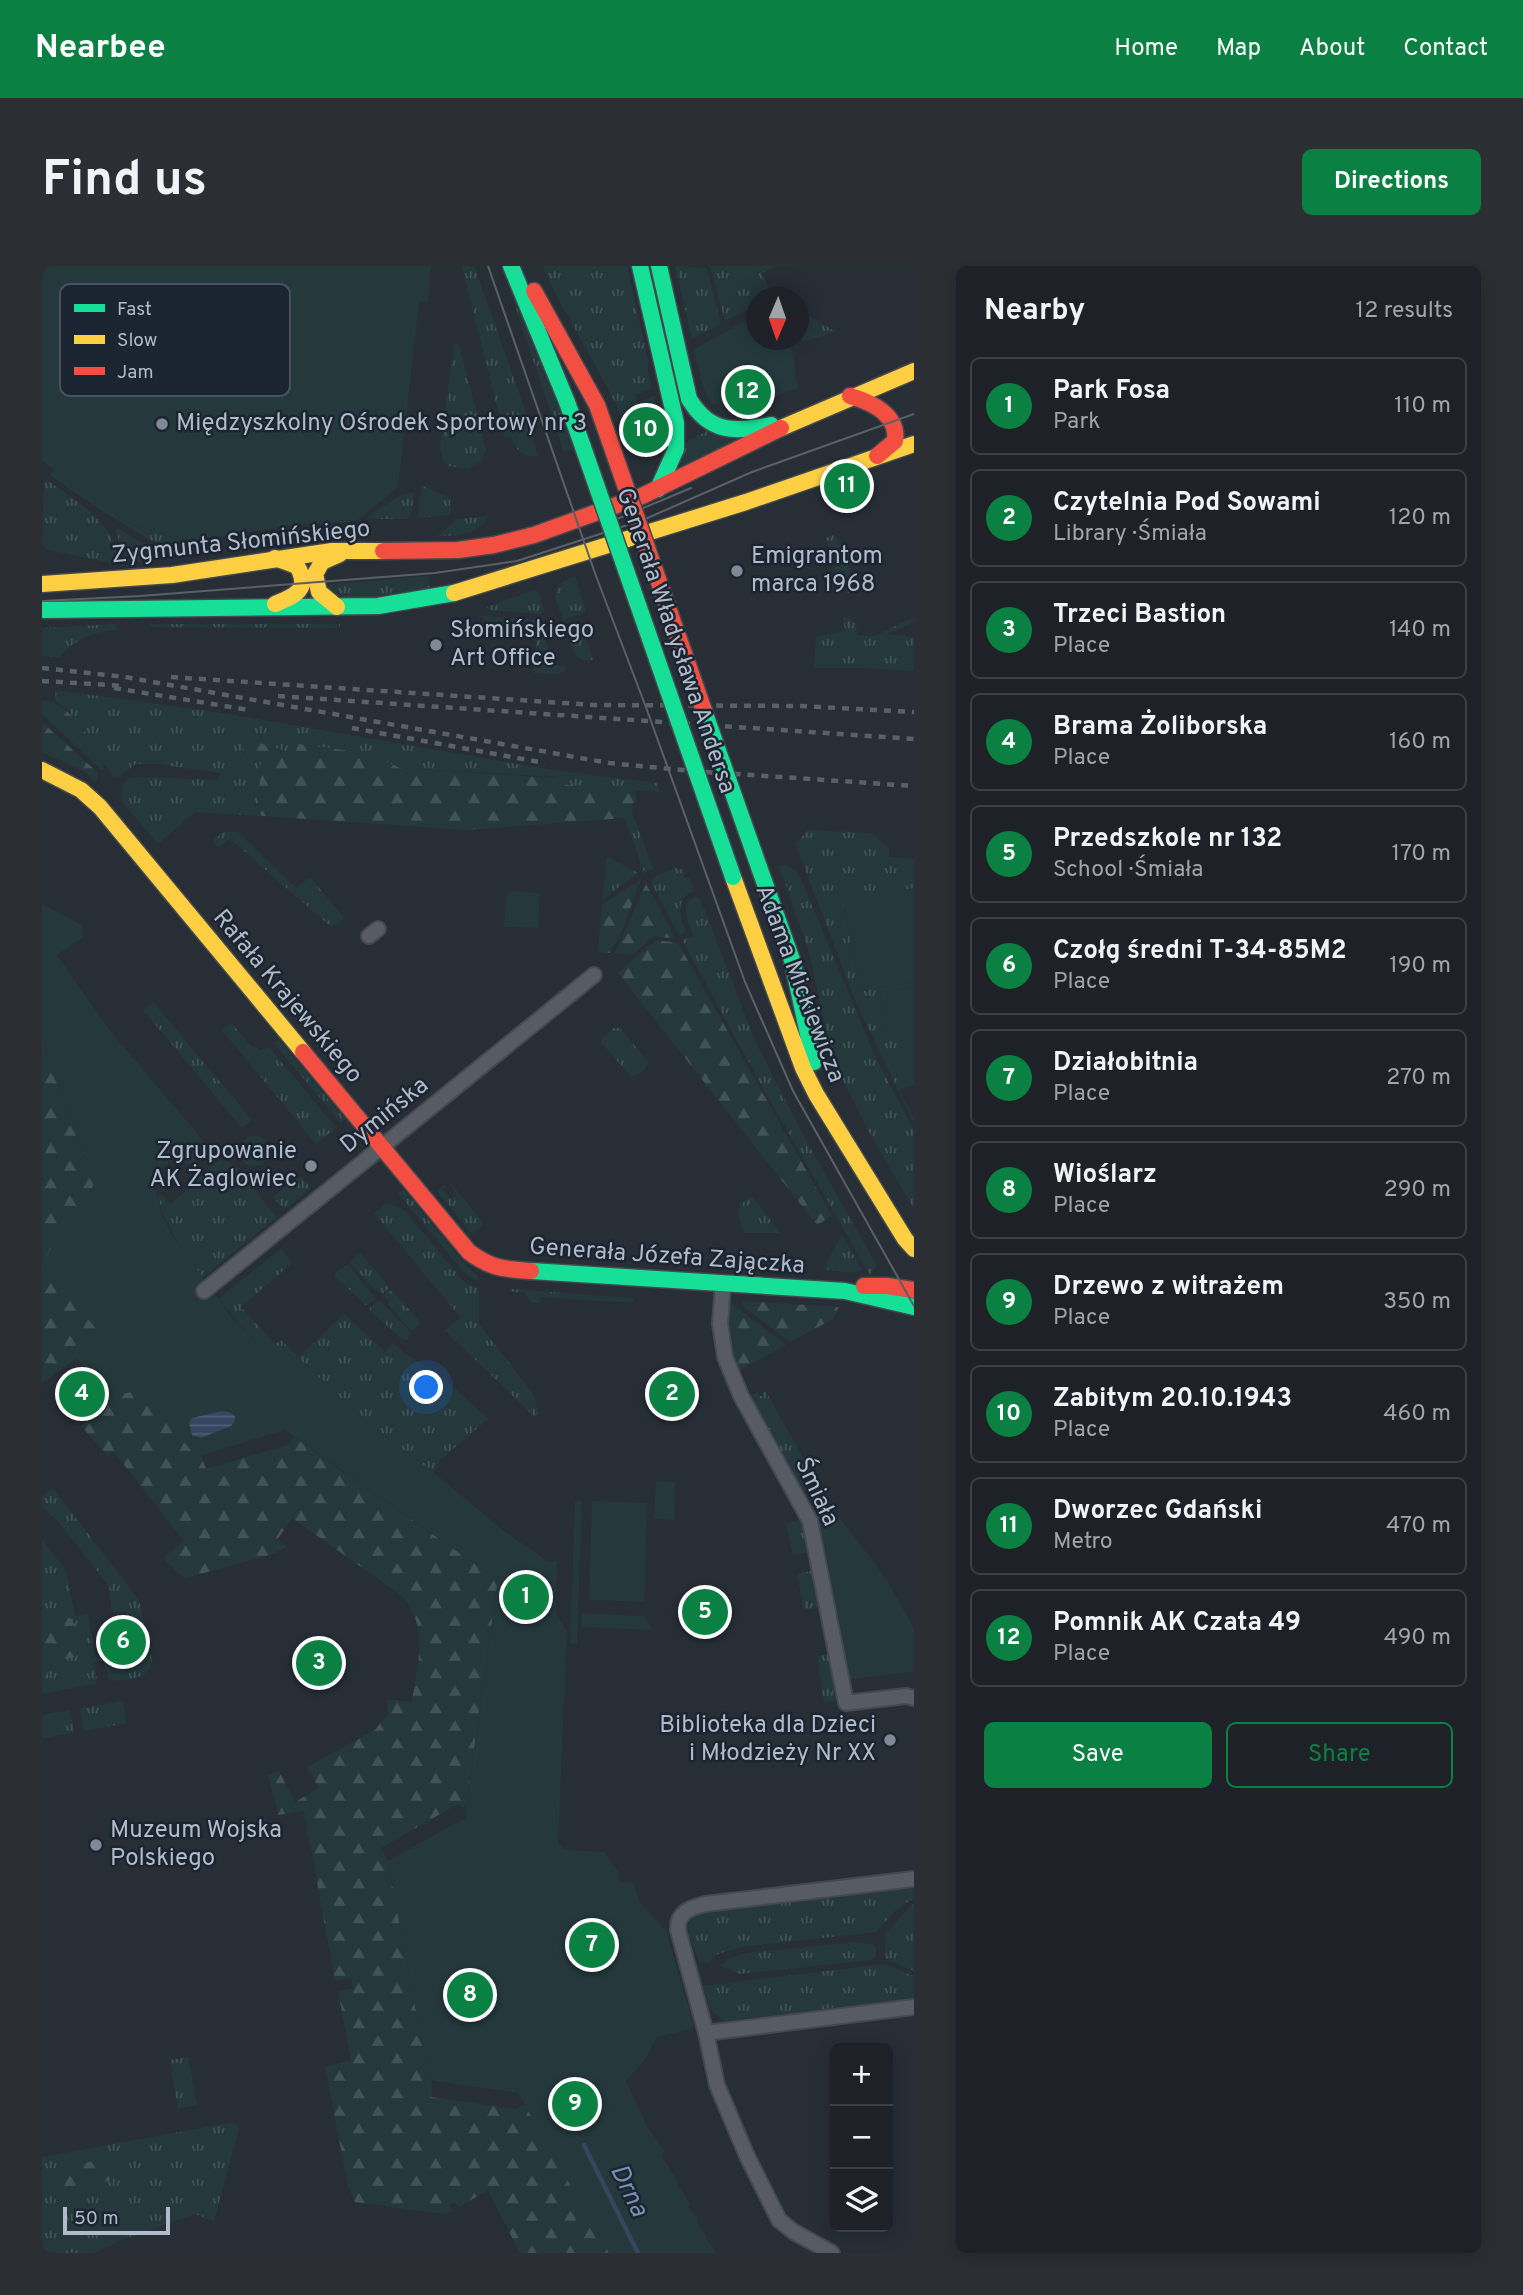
<!DOCTYPE html>
<html lang="en">
<head>
<meta charset="utf-8">
<style>
  body { margin:0; font-family:Overpass,sans-serif; background:#2b2f34; color:#f1f3f6 }
  .controls { position:absolute; right:21px; bottom:21px; display:grid; overflow:hidden; border-radius:10px; box-shadow:0 4px 18px #0003 }
  .controls button { width:63px; height:63px; display:grid; place-items:center; padding:0; border:0; border-bottom:2px solid #3c3f45; background:#1e2228; color:#f1f3f6; font:35px sans-serif }
  .compass { position:absolute; left:704px; top:21px; width:63px; height:63px; border-radius:50%; background:#1e2228; box-shadow:0 4px 18px #0003; rotate:182deg }
  .scale { position:absolute; left:21px; bottom:18px; width:107px; box-sizing:border-box; padding-left:7px; border:4px solid #b1bac8; border-top:0; font-size:19px; line-height:24px; white-space:nowrap; color:#b1bac8; -webkit-text-stroke:5px #1b2431; paint-order:stroke }
  .you { position:absolute; left:385px; top:1122px; width:24px; height:24px; margin:-18px; border:5px solid #fff; border-radius:50%; background:#1a73e8; box-shadow:0 0 0 10px #1a73e833 }
  .badge { display:grid; place-items:center; width:46px; height:46px; border-radius:50%; background:#0b8043; color:#fff; font-size:23px; font-weight:700 }
  .pin { position:absolute; translate:-50% -50%; border:4px solid #fff; box-shadow:0 2px 7px #0006 }
  .list { margin:0; padding:0; list-style:none }
  h2 { display:flex; justify-content:space-between; align-items:center; height:91px; margin:0; padding:0 28px; font-size:30px }
  h2 small { font-size:23px; font-weight:400; color:#a1a4a8 }
  .list li { display:grid; grid-template-columns:46px 1fr auto; gap:21px; align-items:center; box-sizing:border-box; height:98px; margin:0 14px 14px; padding:0 14px; border:2px solid #3c3f45; border-radius:10px }
  .list b { display:block; font-size:26px; white-space:nowrap }
  .list p { margin:0; font-size:23px; white-space:nowrap; color:#a1a4a8 }
  .list em { font-size:23px; font-style:normal; color:#a1a4a8 }
  .actions { display:flex; gap:14px; padding:21px 28px }
  .actions a { flex:1; padding:16px 0; border:2px solid #0b8043; border-radius:10px; text-align:center; font-size:24px; color:#0b8043 }
  .actions .main { background:#0b8043; color:#fff }
  .icon { flex:none; width:38px; height:38px; fill:none; stroke:currentColor; stroke-width:2; stroke-linecap:round; stroke-linejoin:round }
  .map { position:relative; flex:none; width:872px; height:1987px; overflow:hidden; border-radius:10px }
  header { display:flex; align-items:center; gap:42px; box-sizing:border-box; height:98px; padding:0 35px; background:#0b8043; color:#fff }
  header strong { font-size:33px }
  nav { display:flex; gap:38px; margin-inline-start:auto; font-size:24px }
  .intro { display:flex; align-items:center; justify-content:space-between; box-sizing:border-box; height:168px; padding:0 42px }
  h1 { margin:0; font-size:49px }
  .button { padding:18px 32px; border-radius:10px; background:#0b8043; color:#fff; font-size:24px; font-weight:700 }
  main { display:flex; gap:42px; padding:0 42px }
  aside { flex:1; background:#1e2228; border-radius:10px; box-shadow:0 4px 18px #0003 }
  .map>svg:first-child { display:block }
</style>
</head>
<body>
<header>
<strong>Nearbee</strong>
<nav><a>Home</a><a>Map</a><a>About</a><a>Contact</a></nav>
</header>
<div class="intro"><h1>Find us</h1><a class="button">Directions</a></div>
<main>
<div class="map">
<svg width="872" height="1987" viewBox="0 0 872 1987">
  <defs>
    <pattern id="grass-tufts" width="24" height="20" patternUnits="userSpaceOnUse" patternTransform="scale(1.75)"><rect width="24" height="20" fill="#25383c"/><path d="M3 7l-1-3M5 7V3M7 7l1-3M15 17l-1-3M17 17v-4M19 17l1-3" fill="none" stroke="#425357"/></pattern>
    <pattern id="forest-firs" width="22" height="20" patternUnits="userSpaceOnUse" patternTransform="scale(1.75)"><rect width="22" height="20" fill="#25383c"/><path d="M5 1l3.5 6h-7zM16 11l3.5 6h-7z" fill="#425357"/></pattern>
    <pattern id="water-rules" width="6" height="5" patternUnits="userSpaceOnUse" patternTransform="scale(1.75)"><rect width="6" height="5" fill="#344660"/><path d="M0 2.5h6" fill="none" stroke="#4f5f75"/></pattern>
  </defs>
  <rect width="100%" height="100%" fill="#282e36"/>
  <g fill="url(#grass-tufts)">
    <path d="M420,0H432L480,135L496,190C480,192 475,185 469,171L463,173Z"/>
    <path d="M500,0H585L607,98L605,101L610,122L593,129C597,143 598,152 584,160C560,105 525,55 500,0Z"/>
    <path d="M633,0L665,2L679,58L650,73Z"/>
    <path d="M668,0H734L720,7L728,26L725,31L715,32L714,39L683,55Z"/>
    <path d="M468,25L506,114L532,183L522,186Z"/>
    <path d="M758,47H763L794,66L760,76L757,53Z"/>
    <path d="M412,77L417,79L444,183L439,195L425,203L406,200L401,194L398,182Z"/>
    <path d="M612,130L619,163L608,166L606,161L600,163L601,169L596,170L593,164L594,171L588,173L585,166C598,159 602,149 599,135Z"/>
    <path d="M665,165L693,174L637,205L643,177Z"/>
    <path d="M12,204L86,257L143,275L275,256L316,255L253,259L134,278H120L108,274L57,243L8,209Z"/>
    <path d="M5,214C37,237 73,256 78,299L3,283V280L0,279L2,216Z"/>
    <path d="M379,219L405,231L408,234L409,246L406,249L376,252Z"/>
    <path d="M372,226L370,244L366,253H327V249L360,229Z"/>
    <path d="M447,250C434,269 417,270 396,270L415,253Z"/>
    <path d="M75,262L123,291L86,297L73,264Z"/>
    <path d="M791,269L798,275L814,325L806,327L802,316L797,318L787,288L789,287L784,272Z"/>
    <path d="M387,310L388,323L345,330L301,333L279,319Z"/>
    <path d="M533,310L544,346L521,354C514,332 505,319 533,310Z"/>
    <path d="M492,324L496,326L502,344L499,348L448,344L445,341Z"/>
    <path d="M440,350L499,354L510,399L524,400L523,404L515,408L492,407L494,377L492,369L484,365L451,362Z"/>
    <path d="M801,351C813,351 815,359 815,369L833,370L872,351V356L845,368L872,371V405L825,402H772L774,371L803,364Z"/>
    <path d="M538,357L551,394C531,398 529,377 524,362Z"/>
    <path d="M74,358L75,364C53,364 31,375 17,391L0,390V362Z"/>
    <path d="M108,358H298V362L108,361Z"/>
    <path d="M13,424L174,446L517,505L615,517L618,526L515,518V511L358,502L326,487L256,478L253,488L202,472L219,493L216,546L220,550L153,546L116,578L79,534L80,519L88,512L100,511L176,514L179,507L116,498H94L73,513L26,444L14,436Z"/>
    <path d="M591,539L590,546L611,603L602,607L583,552Z"/>
    <path d="M767,564L830,567L847,583V591L872,593V622L801,636L819,725L872,716V721L838,728L846,768L859,766L866,807H872V820L857,823L872,853V857L813,734L753,577Z"/>
    <path d="M181,566H196L254,622L268,611L302,652L295,659L288,660L188,573L176,581L170,575Z"/>
    <path d="M566,591L596,607L561,633L564,592Z"/>
    <path d="M743,599L756,606L833,790L872,865V943L827,866L790,792L767,686L737,600Z"/>
    <path d="M634,602L641,604L643,612L647,611L652,625C632,633 638,650 644,666L637,669L609,616L614,610Z"/>
    <path d="M653,630L659,634L713,775L765,876L835,1000L828,1009L722,824L640,674L651,670C646,655 637,640 653,630Z"/>
    <path d="M111,736L210,854L200,862L101,744Z"/>
    <path d="M189,757L209,780L220,784L227,781L294,862L274,878L180,764Z"/>
    <path d="M573,761L579,763L606,796C605,803 595,811 589,811L559,776L560,772Z"/>
    <path d="M237,774L303,853L299,857L232,777Z"/>
    <circle cx="212" cy="885" r="15"/>
    <path d="M181,894L190,897L235,951L161,1011C142,985 123,962 116,930L119,928L128,938L148,922L149,918L176,895Z"/>
    <path d="M258,909L269,922L242,944L231,931Z"/>
    <path d="M407,915L442,958L430,968L395,925L402,919L404,921L401,924L409,933L415,929Z"/>
    <path d="M359,924H362L424,1000L435,1009L437,1013L432,1014L421,1005L356,927Z"/>
    <path d="M708,931L712,933L739,967H702C695,950 692,942 708,931Z"/>
    <path d="M345,937L362,944L423,1017L437,1022V1058L492,1129L496,1147L493,1151L403,1065L418,1051L332,947Z"/>
    <path d="M800,968L820,1004L814,1007L784,1004L783,1000Z"/>
    <path d="M239,983L250,997L199,1041L233,1078L239,1074L257,1091L302,1048L343,1086L351,1077L362,1087L398,1109L446,1153L398,1194L391,1206L326,1158L256,1092L228,1085L213,1075L176,1033Z"/>
    <path d="M316,988H319L346,1020V1023L340,1028L335,1023L333,1024L308,997Z"/>
    <path d="M304,999H307L334,1033L324,1039L293,1011V1007Z"/>
    <path d="M470,1023L591,1032V1037L499,1031L498,1037H490L482,1027L467,1025Z"/>
    <path d="M347,1025H351L377,1055L378,1059L370,1065L345,1038L347,1035L342,1030Z"/>
    <path d="M337,1034L369,1066L365,1074L360,1073L328,1045V1042Z"/>
    <path d="M716,1126L717,1130H721L720,1126H724L776,1218L761,1226L708,1130Z"/>
    <path d="M11,1222L97,1334L110,1395C107,1413 86,1414 70,1415L66,1411L62,1394L52,1396L55,1414L53,1418L0,1428V1273L24,1305L33,1350L46,1348L53,1391L91,1385L84,1345L70,1346L67,1320L15,1254L0,1241V1230Z"/>
    <path d="M759,1254L768,1286L751,1289L744,1257Z"/>
    <path d="M772,1304L779,1341L762,1344L755,1308Z"/>
    <path d="M787,1388L795,1432L792,1435L782,1437L775,1390Z"/>
    <path d="M81,1435L85,1457L42,1465L38,1443Z"/>
    <path d="M28,1444L32,1467L0,1472V1449Z"/>
    <path d="M872,1622V1632L854,1644L834,1666L700,1681L676,1688L666,1697L657,1696L645,1663L649,1653L661,1647Z"/>
    <path d="M872,1637V1705L844,1693L842,1669Z"/>
    <path d="M813,1676L830,1678L834,1681V1691L829,1694L697,1708L679,1700L688,1692L705,1687Z"/>
    <path d="M842,1698L872,1710V1732L682,1755L668,1743L661,1720Z"/>
    <path d="M146,1791L155,1839L136,1843L128,1794Z"/>
    <path d="M192,1856L197,1862L172,1955L153,1948L83,1973L52,1987H0V1891Z"/>
  </g>
  <g fill="url(#forest-firs)">
    <path d="M0,434C31,438 46,473 63,497L61,505L0,448Z"/>
    <path d="M0,456L56,507L54,516L43,506L0,486Z"/>
    <path d="M202,472L253,488L256,478L326,487L358,502L515,512L516,518L593,524L594,533L583,552L424,564L220,550L216,546L219,494L201,493Z"/>
    <path d="M599,613L579,668L568,687L556,686L560,639Z"/>
    <path d="M604,618L634,673L612,670L590,689L573,687Z"/>
    <path d="M614,674L636,677L790,950L775,959L576,707Z"/>
    <path d="M0,772L50,909L62,904L72,1058L40,1098L35,1092L0,1117Z"/>
    <path d="M685,1034L744,1079L698,1104L685,1071Z"/>
    <path d="M699,1035L797,1041L791,1053L748,1076L703,1042Z"/>
    <path d="M109,1106L154,1191L159,1189L164,1203L246,1179L252,1171L456,1314L424,1541L414,1539L339,1582L346,1595L387,1814L390,1815L389,1831L474,1843L483,1838L567,1987H478L446,1924L417,1941L413,1936L408,1939L411,1945L402,1948L313,1936L306,1920L283,1800L309,1795L296,1725L311,1722L309,1712L293,1715L262,1545L236,1549L226,1509L237,1505L253,1536L277,1522L265,1501L333,1464L346,1448L345,1433L370,1436C375,1398 388,1362 360,1330L250,1252L235,1274L245,1281L228,1289L144,1312L139,1310L121,1292L142,1275L72,1186L66,1190L39,1160L68,1135L58,1121Z"/>
    <path d="M18,1343C36,1359 42,1367 33,1391C18,1394 7,1393 6,1411L0,1412V1347Z"/>
    <path d="M53,1894H64L68,1914L14,1935C5,1910 33,1900 53,1894Z"/>
  </g>
  <g fill="#25383c">
    <path d="M0,0H389L386,35L377,36L356,221L316,254L275,256L143,275L86,257L0,195Z"/>
    <path d="M714,49L715,74H753L754,78L749,80L756,122L699,142L669,137L660,119L652,83Z"/>
    <path d="M872,622V716L819,725L801,635Z"/>
    <path d="M468,625L498,627L496,662L462,661L464,630Z"/>
    <path d="M0,638L40,659L42,671L15,689L66,762L170,885L145,900L137,889L109,910L120,948L129,967L188,1049L213,1075L228,1085L256,1092L326,1158L391,1206L462,1265L507,1296L515,1294L514,1348L525,1365L516,1578L525,1584L562,1586L576,1605L578,1617L591,1616L597,1635L624,1665L652,1760L648,1763L615,1771L604,1792L584,1815L605,1860L623,1886L619,1890L626,1899L648,1939L646,1941L656,1952L655,1957L665,1970L664,1972L674,1987H567L476,1827L387,1814L346,1595L423,1552L456,1314L243,1164L154,1191L100,1123L66,1132L36,1093L56,1065L0,996L53,917L0,772Z"/>
    <path d="M872,721V807L866,808L859,767L846,768L838,727Z"/>
    <path d="M614,1215L633,1216L632,1254L612,1253Z"/>
    <path d="M533,1235H540L535,1378L528,1377Z"/>
    <path d="M550,1235L605,1237L602,1336L547,1334Z"/>
    <path d="M787,1238L843,1311L872,1362V1406L808,1413L783,1281L774,1246Z"/>
    <path d="M540,1347L602,1350L611,1364L540,1361Z"/>
  </g>
  <path fill="url(#water-rules)" d="M179,1145L187,1146L193,1150V1155L189,1160L159,1172L150,1169L147,1157L150,1152Z"/>
  <g fill="none" stroke-linecap="round" stroke-linejoin="round">
    <path stroke="#344660" stroke-width="4.5" d="M542,1879L596,1987"/>
    <g stroke="#44494f" stroke-width="18">
      <g id="street">
        <path d="M327,670L336,663"/>
        <path d="M681,1017L678,1058L683,1091L699,1130L768,1255L804,1437L864,1430L872,1432"/>
        <path d="M162,1025L552,709"/>
        <path d="M664,1767L872,1741"/>
        <path d="M790,1987L752,1966L737,1954L705,1890L675,1819L664,1767L636,1664C635,1646 648,1642 663,1638L872,1613"/>
      </g>
    </g>
    <g stroke="#44494f" stroke-width="19">
      <g id="fast">
        <path d="M469,0L525,136L541,181"/>
        <path d="M598,0L634,157V183L616,223"/>
        <path d="M617,0L647,133C668,168 693,166 729,159"/>
        <path d="M0,344L336,340L412,327"/>
        <path d="M717,601L750,694L772,796"/>
        <path d="M489,1005L803,1025L872,1041"/>
      </g>
    </g>
    <g stroke="#44494f" stroke-width="19">
      <g id="slow">
        <path d="M739,162L872,105"/>
        <path d="M233,292L255,300C269,323 253,330 233,338"/>
        <path d="M0,318L130,309L290,285H341"/>
        <path d="M412,327L704,236L872,178"/>
        <path d="M295,341L277,326L273,308L280,296L298,288"/>
        <path d="M0,504L39,524L58,541L261,786"/>
        <path d="M691,611L761,802L774,828L863,973L872,983"/>
      </g>
    </g>
    <g stroke="#44494f" stroke-width="19">
      <g id="jam">
        <path d="M492,25L555,139L567,173"/>
        <path d="M808,130C829,136 857,149 853,175L835,190"/>
        <path d="M341,285L416,284L452,279L492,269L600,230L739,162"/>
        <path d="M261,786L427,986C450,1003 462,1003 489,1005"/>
        <path d="M822,1020H845L872,1024"/>
      </g>
    </g>
    <use href="#street" stroke="#575c64" stroke-width="14"/>
    <use href="#fast" stroke="#16e098" stroke-width="16"/>
    <use href="#slow" stroke="#ffcf43" stroke-width="16"/>
    <use href="#jam" stroke="#f24e42" stroke-width="16"/>
    <g stroke="#5b6068" stroke-width="2">
      <path d="M446,0L554,310L605,444L703,716L751,825L872,1040"/>
      <path d="M575,253L649,222"/>
      <path d="M0,335L98,330L393,307L475,295L601,254L710,206L872,148"/>
    </g>
    <g stroke="#5b6068" stroke-width="4.5" stroke-dasharray="7 7" stroke-linecap="butt">
      <path d="M0,402L83,411L567,497L650,505L872,520"/>
      <path d="M129,411L552,439L758,440L872,446"/>
      <path d="M0,415L83,420"/>
      <path d="M72,422L207,444"/>
      <path d="M236,430L872,473"/>
      <path d="M310,462L503,497"/>
    </g>
    <g stroke="#44494f" stroke-width="19" stroke-linecap="butt">
      <g id="fast-bridge">
        <path d="M541,181L691,611"/>
        <path d="M661,442L717,601"/>
      </g>
    </g>
    <g stroke="#44494f" stroke-width="19" stroke-linecap="butt">
      <path id="jam-bridge" d="M567,173L661,442"/>
    </g>
    <use href="#fast-bridge" stroke="#16e098" stroke-width="16"/>
    <use href="#jam-bridge" stroke="#f24e42" stroke-width="16"/>
  </g>
  <g fill="#818995" stroke="#1b2431" stroke-width="2.5">
    <circle cx="120" cy="158" r="7"/>
    <circle cx="695" cy="305" r="7"/>
    <circle cx="394" cy="379" r="7"/>
    <circle cx="269" cy="900" r="7"/>
    <circle cx="848" cy="1474" r="7"/>
    <circle cx="54" cy="1579" r="7"/>
  </g>
  <g text-anchor="middle" dominant-baseline="central" stroke-width="5" stroke-linejoin="round" paint-order="stroke">
    <g font-size="24" fill="#b1bac8" stroke="#1b2431" text-anchor="start">
      <text x="134" y="158">Międzyszkolny Ośrodek Sportowy nr 3</text>
      <text x="709" y="291">Emigrantom<tspan x="709" dy="28">marca 1968</tspan></text>
      <text x="408" y="365">Słomińskiego<tspan x="408" dy="28">Art Office</tspan></text>
      <text x="255" y="886" text-anchor="end">Zgrupowanie<tspan x="255" dy="28">AK Żaglowiec</tspan></text>
      <text x="834" y="1460" text-anchor="end">Biblioteka dla Dzieci<tspan x="834" dy="28">i Młodzieży Nr XX</tspan></text>
      <text x="68" y="1565">Muzeum Wojska<tspan x="68" dy="28">Polskiego</tspan></text>
    </g>
    <g font-size="24" fill="#b1bac8" stroke="#1b2431">
      <text transform="translate(199 277) rotate(-6)">Zygmunta Słomińskiego</text>
      <text transform="translate(633 375) rotate(71)">Generała Władysława Andersa</text>
      <text transform="translate(757 718) rotate(69)">Adama Mickiewicza</text>
      <text transform="translate(245 731) rotate(50)">Rafała Krajewskiego</text>
      <text transform="translate(343 850) rotate(-39)">Dymińska</text>
      <text transform="translate(625 991) rotate(4)">Generała Józefa Zajączka</text>
      <text transform="translate(774 1226) rotate(65)">Śmiała</text>
    </g>
    <g font-size="26" font-style="italic" fill="#7790b2" stroke="#1b2431">
      <text transform="translate(586 1925) rotate(64)">Drna</text>
    </g>
  </g>
  <rect x="18" y="18" width="230" height="112" rx="10" fill="#1b2431" stroke="#48515e" stroke-width="2"/>
  <rect x="32" y="38" width="31" height="8" fill="#16e098"/>
  <rect x="32" y="69" width="31" height="9" fill="#ffcf43"/>
  <rect x="32" y="101" width="31" height="8" fill="#f24e42"/>
  <g font-size="19" fill="#b1bac8">
    <text x="75" y="49">Fast</text>
    <text x="75" y="80">Slow</text>
    <text x="75" y="112">Jam</text>
  </g>
</svg>
<div class="controls">
<button>+</button>
<button>−</button>
<button><svg class="icon" aria-label="layers" viewBox="0 0 24 24"><path d="M12 4l9 5-9 5-9-5zM3 14l9 5 9-5"/></svg></button>
</div>
<svg class="compass" viewBox="-18 -18 36 36"><path d="M0-13l5 13h-10z" fill="#e53935"/><path d="M0 13l5-13h-10z" fill="#a1a4a8"/></svg>
<div class="scale">50 m</div>
<div class="you"></div>
<div class="pin badge" style="left:484px;top:1331px">1</div>
<div class="pin badge" style="left:630px;top:1128px">2</div>
<div class="pin badge" style="left:277px;top:1397px">3</div>
<div class="pin badge" style="left:40px;top:1128px">4</div>
<div class="pin badge" style="left:663px;top:1346px">5</div>
<div class="pin badge" style="left:81px;top:1376px">6</div>
<div class="pin badge" style="left:550px;top:1679px">7</div>
<div class="pin badge" style="left:428px;top:1729px">8</div>
<div class="pin badge" style="left:533px;top:1838px">9</div>
<div class="pin badge" style="left:604px;top:164px">10</div>
<div class="pin badge" style="left:805px;top:220px">11</div>
<div class="pin badge" style="left:706px;top:126px">12</div>
</div>
<aside>
<h2>Nearby<small>12 results</small></h2>
<ul class="list">
<li><span class="badge">1</span><div><b>Park Fosa</b><p>Park</p></div><em>110 m</em></li>
<li><span class="badge">2</span><div><b>Czytelnia Pod Sowami</b><p>Library · Śmiała</p></div><em>120 m</em></li>
<li><span class="badge">3</span><div><b>Trzeci Bastion</b><p>Place</p></div><em>140 m</em></li>
<li><span class="badge">4</span><div><b>Brama Żoliborska</b><p>Place</p></div><em>160 m</em></li>
<li><span class="badge">5</span><div><b>Przedszkole nr 132</b><p>School · Śmiała</p></div><em>170 m</em></li>
<li><span class="badge">6</span><div><b>Czołg średni T-34-85M2</b><p>Place</p></div><em>190 m</em></li>
<li><span class="badge">7</span><div><b>Działobitnia</b><p>Place</p></div><em>270 m</em></li>
<li><span class="badge">8</span><div><b>Wioślarz</b><p>Place</p></div><em>290 m</em></li>
<li><span class="badge">9</span><div><b>Drzewo z witrażem</b><p>Place</p></div><em>350 m</em></li>
<li><span class="badge">10</span><div><b>Zabitym 20.10.1943</b><p>Place</p></div><em>460 m</em></li>
<li><span class="badge">11</span><div><b>Dworzec Gdański</b><p>Metro</p></div><em>470 m</em></li>
<li><span class="badge">12</span><div><b>Pomnik AK Czata 49</b><p>Place</p></div><em>490 m</em></li>
</ul>
<div class="actions"><a class="main">Save</a><a>Share</a></div>
</aside>
</main>
</body>
</html>
